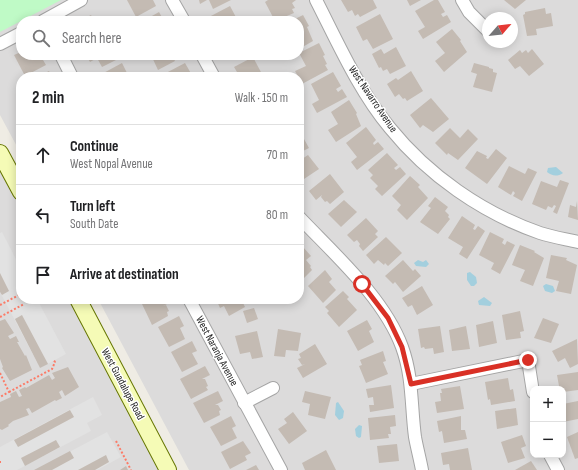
<!DOCTYPE html>
<html lang="en">
<head>
<meta charset="utf-8">
<style>
  body { margin:0; font-family:"Sofia Sans Condensed",sans-serif; background:#f6f6f6; color:#202124 }
  .controls { position:absolute; right:12px; bottom:12px; display:grid; overflow:hidden; border-radius:8px; box-shadow:0 2px 10px #0003 }
  .controls button { width:36px; height:36px; display:grid; place-items:center; padding:0; border:0; border-bottom:1px solid #e0e0e0; background:#fff; color:#202124; font:20px sans-serif }
  .compass { position:absolute; left:482px; top:12px; width:36px; height:36px; border-radius:50%; background:#fff; box-shadow:0 2px 10px #0003; rotate:62deg }
  .stop { position:absolute; width:12px; height:12px; margin:-9px; border:3px solid #d93025; border-radius:50%; background:#fff }
  .stop.end { background:#d93025; border-color:#fff; box-shadow:0 1px 4px #0008 }
  .list { margin:0; padding:0; list-style:none }
  h2 { display:flex; justify-content:space-between; align-items:center; height:52px; margin:0; padding:0 16px; font-size:17px }
  h2 small { font-size:13px; font-weight:400; color:#757577 }
  .list li { display:grid; grid-template-columns:26px 1fr auto; gap:12px; align-items:center; box-sizing:border-box; height:60px; padding:0 16px; border-top:1px solid #e0e0e0 }
  .list b { display:block; font-size:15px; white-space:nowrap }
  .list p { margin:0; font-size:13px; white-space:nowrap; color:#757577 }
  .list em { font-size:13px; font-style:normal; color:#757577 }
  .icon { flex:none; width:22px; height:22px; fill:none; stroke:currentColor; stroke-width:2; stroke-linecap:round; stroke-linejoin:round }
  .map { position:relative; flex:none; width:578px; height:470px; overflow:hidden }
  .search { position:absolute; background:#fff; box-shadow:0 2px 10px #0003; left:16px; top:16px; width:288px; height:44px; display:flex; align-items:center; gap:10px; box-sizing:border-box; padding:0 14px; border-radius:16px; color:#757577; font-size:15px }
  .panel { position:absolute; background:#fff; box-shadow:0 2px 10px #0003; left:16px; top:72px; width:288px; height:232px; border-radius:16px }
  .map>svg:first-child { display:block }
</style>
</head>
<body>
<div class="map">
<svg width="578" height="470" viewBox="0 0 578 470">
  <rect width="100%" height="100%" fill="#efece4"/>
  <g fill="#dcdbdb" fill-rule="evenodd">
    <path d="M0,0H578V470H189L98,299H299V77H21V154L0,115ZM488,18H512V42H488ZM21,21H299V55H21ZM533,389H563V455H533Z"/>
    <path d="M0,153L21,192V299H78L168,470H0Z"/>
  </g>
  <path fill="#bffac6" d="M0,0H61L0,32Z"/>
  <g fill="#e2e2e2">
    <path d="M2,232L21,269V299H37L66,354L40,368L0,292V233Z"/>
    <path d="M93,397L102,415L87,423L91,431L17,470H0V447Z"/>
    <path d="M107,432L121,457L97,470H35Z"/>
  </g>
  <g fill="#a3cfde">
    <path d="M556,167L563,173C557,177 552,176 547,172L548,168Z"/>
    <path d="M418,260L423,262L426,260L429,264L426,267L416,266L414,263Z"/>
    <path d="M470,272L476,277L477,283L474,286H471L467,280V273Z"/>
    <path d="M546,284L553,286L555,291L552,293L545,291L543,286Z"/>
    <path d="M484,297L492,303L490,306L479,305L478,301Z"/>
    <path d="M338,402L344,411L343,418L339,420L335,415L336,403Z"/>
    <path d="M359,425L362,426L361,437L359,438L356,436L355,429Z"/>
  </g>
  <g fill="#c4bbb3">
    <path d="M127,0H153L156,6L136,17Z"/>
    <path d="M199,0H207L200,4Z"/>
    <path d="M209,0H231L213,9Z"/>
    <path d="M268,0H296L292,3L295,8L292,9L294,13L275,21L265,2Z"/>
    <path d="M341,0H373L377,8L360,17L358,14L355,16L352,10L348,12Z"/>
    <path d="M407,0H421L410,6Z"/>
    <path d="M434,0H438L445,12L441,14L443,17L447,15L451,22L423,39L418,31L425,27L415,11Z"/>
    <path d="M504,0H526L515,9Z"/>
    <path d="M230,6L238,21H211L209,17Z"/>
    <path d="M545,8L546,14L551,13L553,26L536,29L537,35L527,36L523,15L525,14V12Z"/>
    <path d="M159,12L164,21H143Z"/>
    <path d="M380,14L393,39L373,49L367,39L363,41L356,27Z"/>
    <path d="M91,15L94,21H79Z"/>
    <path d="M303,15L309,26L307,27L313,41L299,49V21H291Z"/>
    <path d="M452,29L461,40L460,41L467,52L444,72L435,61L445,53L436,42Z"/>
    <path d="M319,43L325,55L323,56L327,64L325,65L328,70L302,84L295,71L306,66L299,53Z"/>
    <path d="M396,47L406,66L390,74L387,69L383,71L381,67L379,68L372,54L381,49L384,54Z"/>
    <path d="M532,49L544,64L529,76L520,66L515,69L508,60L520,50L522,53L526,50L528,53Z"/>
    <path d="M21,52V55H35L36,57L40,55L46,65L25,76L14,55Z"/>
    <path d="M86,55H118L120,58L102,67L97,58L90,62Z"/>
    <path d="M151,55H175L173,57L175,61L158,70Z"/>
    <path d="M253,57L263,76L240,77L234,67Z"/>
    <path d="M122,63L129,77H98V76Z"/>
    <path d="M185,63L193,77H168L166,73Z"/>
    <path d="M474,63L489,67V68L493,69V72L497,73L492,92L473,87L477,74L471,72Z"/>
    <path d="M49,71L52,77H37Z"/>
    <path d="M411,71L423,91L407,101L405,98L403,99L399,94L395,97L387,84L396,78L398,80Z"/>
    <path d="M333,72L341,86L336,89L338,92L342,89L347,97L317,113L312,104L319,100L311,84Z"/>
    <path d="M431,98L449,119L433,132L423,125L420,128L410,115Z"/>
    <path d="M349,100L357,113L356,114L361,126L336,142L328,130L338,124L331,112Z"/>
    <path d="M366,127L376,140L373,143L374,145L378,142L384,149L357,170L351,162L357,157L346,143Z"/>
    <path d="M450,128L460,138L468,129L478,139L458,160L448,153L447,155L435,143Z"/>
    <path d="M299,139L300,141L304,139L309,148L299,153Z"/>
    <path d="M496,149L507,158L487,184L465,168L477,151L487,156L486,158L488,159Z"/>
    <path d="M387,153L398,165L394,168L396,170L400,167L406,174L382,196L375,189L378,186L370,178L373,175L368,170Z"/>
    <path d="M308,155L319,169L301,181L299,178V161Z"/>
    <path d="M509,166L525,174L528,168L537,172L522,201L513,196L515,193L513,191L511,195L498,187Z"/>
    <path d="M330,174L344,192L330,204L327,201L325,202L321,197L322,195L316,200L309,191Z"/>
    <path d="M410,176L420,185L418,187L428,198L407,220L397,210L401,205L392,196Z"/>
    <path d="M560,180L569,183L557,214L553,212L556,206L554,205L552,208L548,206L546,210L532,204L541,181L557,187Z"/>
    <path d="M435,197L448,207L445,211L449,215L448,217L450,219L438,234L420,222L431,208L428,206Z"/>
    <path d="M344,200L357,212L341,227L328,214Z"/>
    <path d="M577,201L578,220L568,217L570,205L576,207Z"/>
    <path d="M462,216L475,225L473,229L475,230L478,226L485,231L467,259L459,254L463,247L448,238Z"/>
    <path d="M366,218L378,231L375,234L378,237L363,251L359,246L360,244L357,240L354,242L347,235Z"/>
    <path d="M490,232L504,239L502,243L505,245L507,241L515,245L500,274L491,269L494,263L479,255Z"/>
    <path d="M386,237L402,253L388,266L385,263L384,265L378,260L374,264L366,255Z"/>
    <path d="M520,245L535,251L534,252L544,258L533,286L520,281L525,270L512,265Z"/>
    <path d="M303,247L311,256L306,260L311,266L310,267L312,270L299,283V251Z"/>
    <path d="M551,255L567,258L566,260L577,265L571,294L556,291L559,281L546,278Z"/>
    <path d="M403,260L413,271L415,269L421,276L403,292L395,282L393,284L385,276Z"/>
    <path d="M325,270L332,279L329,282L336,290L323,303L308,286Z"/>
    <path d="M0,273L9,291L2,295L0,292Z"/>
    <path d="M422,286L433,305L417,315L412,305L408,307L402,298Z"/>
    <path d="M343,291L349,297L347,299L357,310L339,327L327,313L329,311L325,307Z"/>
    <path d="M152,299H169L171,302L163,306L166,305L169,311L167,312L168,316L152,325L142,304Z"/>
    <path d="M216,299H241L245,307L229,316L224,306L220,308Z"/>
    <path d="M254,308L258,319L247,323L243,311Z"/>
    <path d="M520,311L524,331L520,332L521,338L506,340L502,315Z"/>
    <path d="M22,315L48,364L40,368L15,319Z"/>
    <path d="M179,316L184,326L180,328L185,339L169,347L158,327Z"/>
    <path d="M543,318L559,324L551,343L534,338Z"/>
    <path d="M5,319L14,333L8,336L10,339L16,336L19,342H17L25,356L26,355L32,370L10,381L2,368L3,367L0,359V321Z"/>
    <path d="M367,320L372,329L369,331L374,342L358,351L347,331Z"/>
    <path d="M493,321L497,343L479,347L476,325Z"/>
    <path d="M440,326L444,352L434,354L433,348L425,349L424,347L421,348L418,329Z"/>
    <path d="M466,326L470,349L452,351L449,330Z"/>
    <path d="M278,329L301,333L298,351L286,350L285,357L274,356Z"/>
    <path d="M257,331L263,357L252,359L250,352L240,354L235,336Z"/>
    <path d="M577,339L578,364L570,368L565,358L558,362L552,351Z"/>
    <path d="M192,341L197,351L192,353L198,364L182,372L171,352Z"/>
    <path d="M315,344L327,364L303,378L297,368L305,364L302,365L298,359L301,358L299,354Z"/>
    <path d="M383,351L386,361L383,362L388,374L366,383L359,366L362,365L360,360Z"/>
    <path d="M205,366L210,375L202,379H205L208,386L206,387L208,390L191,399L180,379Z"/>
    <path d="M68,367L79,387L65,396L62,390L59,392L62,398L56,401L55,400L32,413L29,408L26,409L29,415L13,421L8,425L9,426L2,430L0,429V402L11,397L10,394L16,391L19,397L22,396L19,390L25,387L26,388L49,375L52,380L55,378L52,373Z"/>
    <path d="M578,372V390L563,392V389L559,386L557,375Z"/>
    <path d="M508,378L510,390L513,389L515,401L491,405L490,399L488,400L485,382Z"/>
    <path d="M391,385L394,408L370,412L369,405H374L373,397L368,398L366,389Z"/>
    <path d="M460,386L464,409L437,413L435,402L441,401L440,393H442L441,389Z"/>
    <path d="M218,391L223,401L215,405H218L221,410L219,411L220,415L204,423L193,403Z"/>
    <path d="M305,391L331,397L325,419L308,415L310,404L302,402Z"/>
    <path d="M578,401V419L563,422V404Z"/>
    <path d="M516,408L518,425L497,429L495,411Z"/>
    <path d="M70,410L74,417L18,447L14,440Z"/>
    <path d="M293,412L307,431L289,444L278,429L287,423L284,419Z"/>
    <path d="M395,415L396,426L390,427L391,434H388L389,438L370,440L368,418Z"/>
    <path d="M231,416L236,426L232,428L237,438L221,446L210,427Z"/>
    <path d="M461,416V430H465L467,439L444,443L442,431L439,432L437,421Z"/>
    <path d="M578,432V458L575,459L567,437Z"/>
    <path d="M522,435L526,446L521,448L525,458L508,463L501,442Z"/>
    <path d="M56,440L60,447L25,466L21,458Z"/>
    <path d="M243,441L251,453L245,456L247,460L230,469L221,452Z"/>
    <path d="M397,444L399,461L379,463L377,446Z"/>
    <path d="M468,448L472,470H450L449,464L443,465L441,453Z"/>
    <path d="M326,450L336,470H305L302,463Z"/>
    <path d="M70,451L74,458L52,470H34Z"/>
    <path d="M106,455L109,462L95,470H78Z"/>
    <path d="M531,461L537,470H515Z"/>
    <path d="M256,465L259,470H246Z"/>
    <path d="M126,466L128,470H120Z"/>
  </g>
  <g fill="none" stroke-linecap="round" stroke-linejoin="round">
    <g stroke="#a5a5a5" stroke-width="14">
      <g id="minor">
        <path d="M172,0L184,21"/>
        <path d="M316,0C338,43 359,91 390,128C428,175 482,213 540,233C552,237 565,239 578,242"/>
        <path d="M462,0L469,12L488,31"/>
        <path d="M43,21L81,0"/>
        <path d="M0,44L21,33"/>
        <path d="M61,55L72,77"/>
        <path d="M202,55L214,77"/>
        <path d="M299,217C335,255 384,298 402,347C413,377 411,407 415,437C417,448 420,459 422,470"/>
        <path d="M189,299L281,470"/>
        <path d="M411,384L528,360L533,392"/>
        <path d="M244,403L273,388"/>
        <path d="M550,455L558,470"/>
      </g>
    </g>
    <g stroke="#677703" stroke-width="18">
      <g id="secondary">
        <path d="M0,153L21,192"/>
        <path d="M78,299L168,470"/>
      </g>
    </g>
    <g stroke="#fc7b67" stroke-width="2" stroke-dasharray="2 2" stroke-linecap="butt">
      <path d="M0,305L19,295"/>
      <path d="M0,317L24,304"/>
      <path d="M0,373L9,392L0,397"/>
      <path d="M9,392L52,369L55,362L53,359"/>
      <path d="M116,441L131,470"/>
      <path d="M0,462H1"/>
    </g>
    <use href="#minor" stroke="#fff" stroke-width="12"/>
    <use href="#secondary" stroke="#f5fbb6" stroke-width="16"/>
  </g>
  <g fill="none" stroke-linecap="round" stroke-linejoin="round">
    <path stroke="#d93025" stroke-width="5" d="M362,284L388,318L402,347L411,384L528,360"/>
  </g>
  <g text-anchor="middle" dominant-baseline="central" stroke-width="3" stroke-linejoin="round" paint-order="stroke">
    <g font-size="11" fill="#1e1e1e" stroke="#fff">
      <text transform="translate(373 99) rotate(56)">West Navarro Avenue</text>
      <text transform="translate(217 351) rotate(62)">West Naranja Avenue</text>
      <text transform="translate(123 384) rotate(62)">West Guadalupe Road</text>
    </g>
  </g>
</svg>
<div class="controls">
<button>+</button>
<button>−</button>
</div>
<svg class="compass" viewBox="-18 -18 36 36"><path d="M0-13l5 13h-10z" fill="#e53935"/><path d="M0 13l5-13h-10z" fill="#757577"/></svg>
<div class="stop" style="left:362px;top:284px"></div>
<div class="stop end" style="left:528px;top:360px"></div>
<div class="search"><svg class="icon" aria-label="search" viewBox="0 0 24 24"><circle cx="10" cy="10" r="6"/><path d="M15 15l6 6"/></svg>Search here</div>
<section class="panel">
<h2>2 min<small>Walk · 150 m</small></h2>
<ul class="list">
<li><svg class="icon" aria-label="ahead" viewBox="0 0 24 24"><path d="M12 20V5M6 11l6-6 6 6"/></svg><div><b>Continue</b><p>West Nopal Avenue</p></div><em>70 m</em></li>
<li><svg class="icon" aria-label="left" viewBox="0 0 24 24"><path d="M17 20v-9H6M10 6l-5 5 5 5"/></svg><div><b>Turn left</b><p>South Date</p></div><em>80 m</em></li>
<li><svg class="icon" aria-label="arrive" viewBox="0 0 24 24"><path d="M6 21V4h12l-3 4 3 4H6"/></svg><div><b>Arrive at destination</b></div></li>
</ul>
</section>
</div>
</body>
</html>
